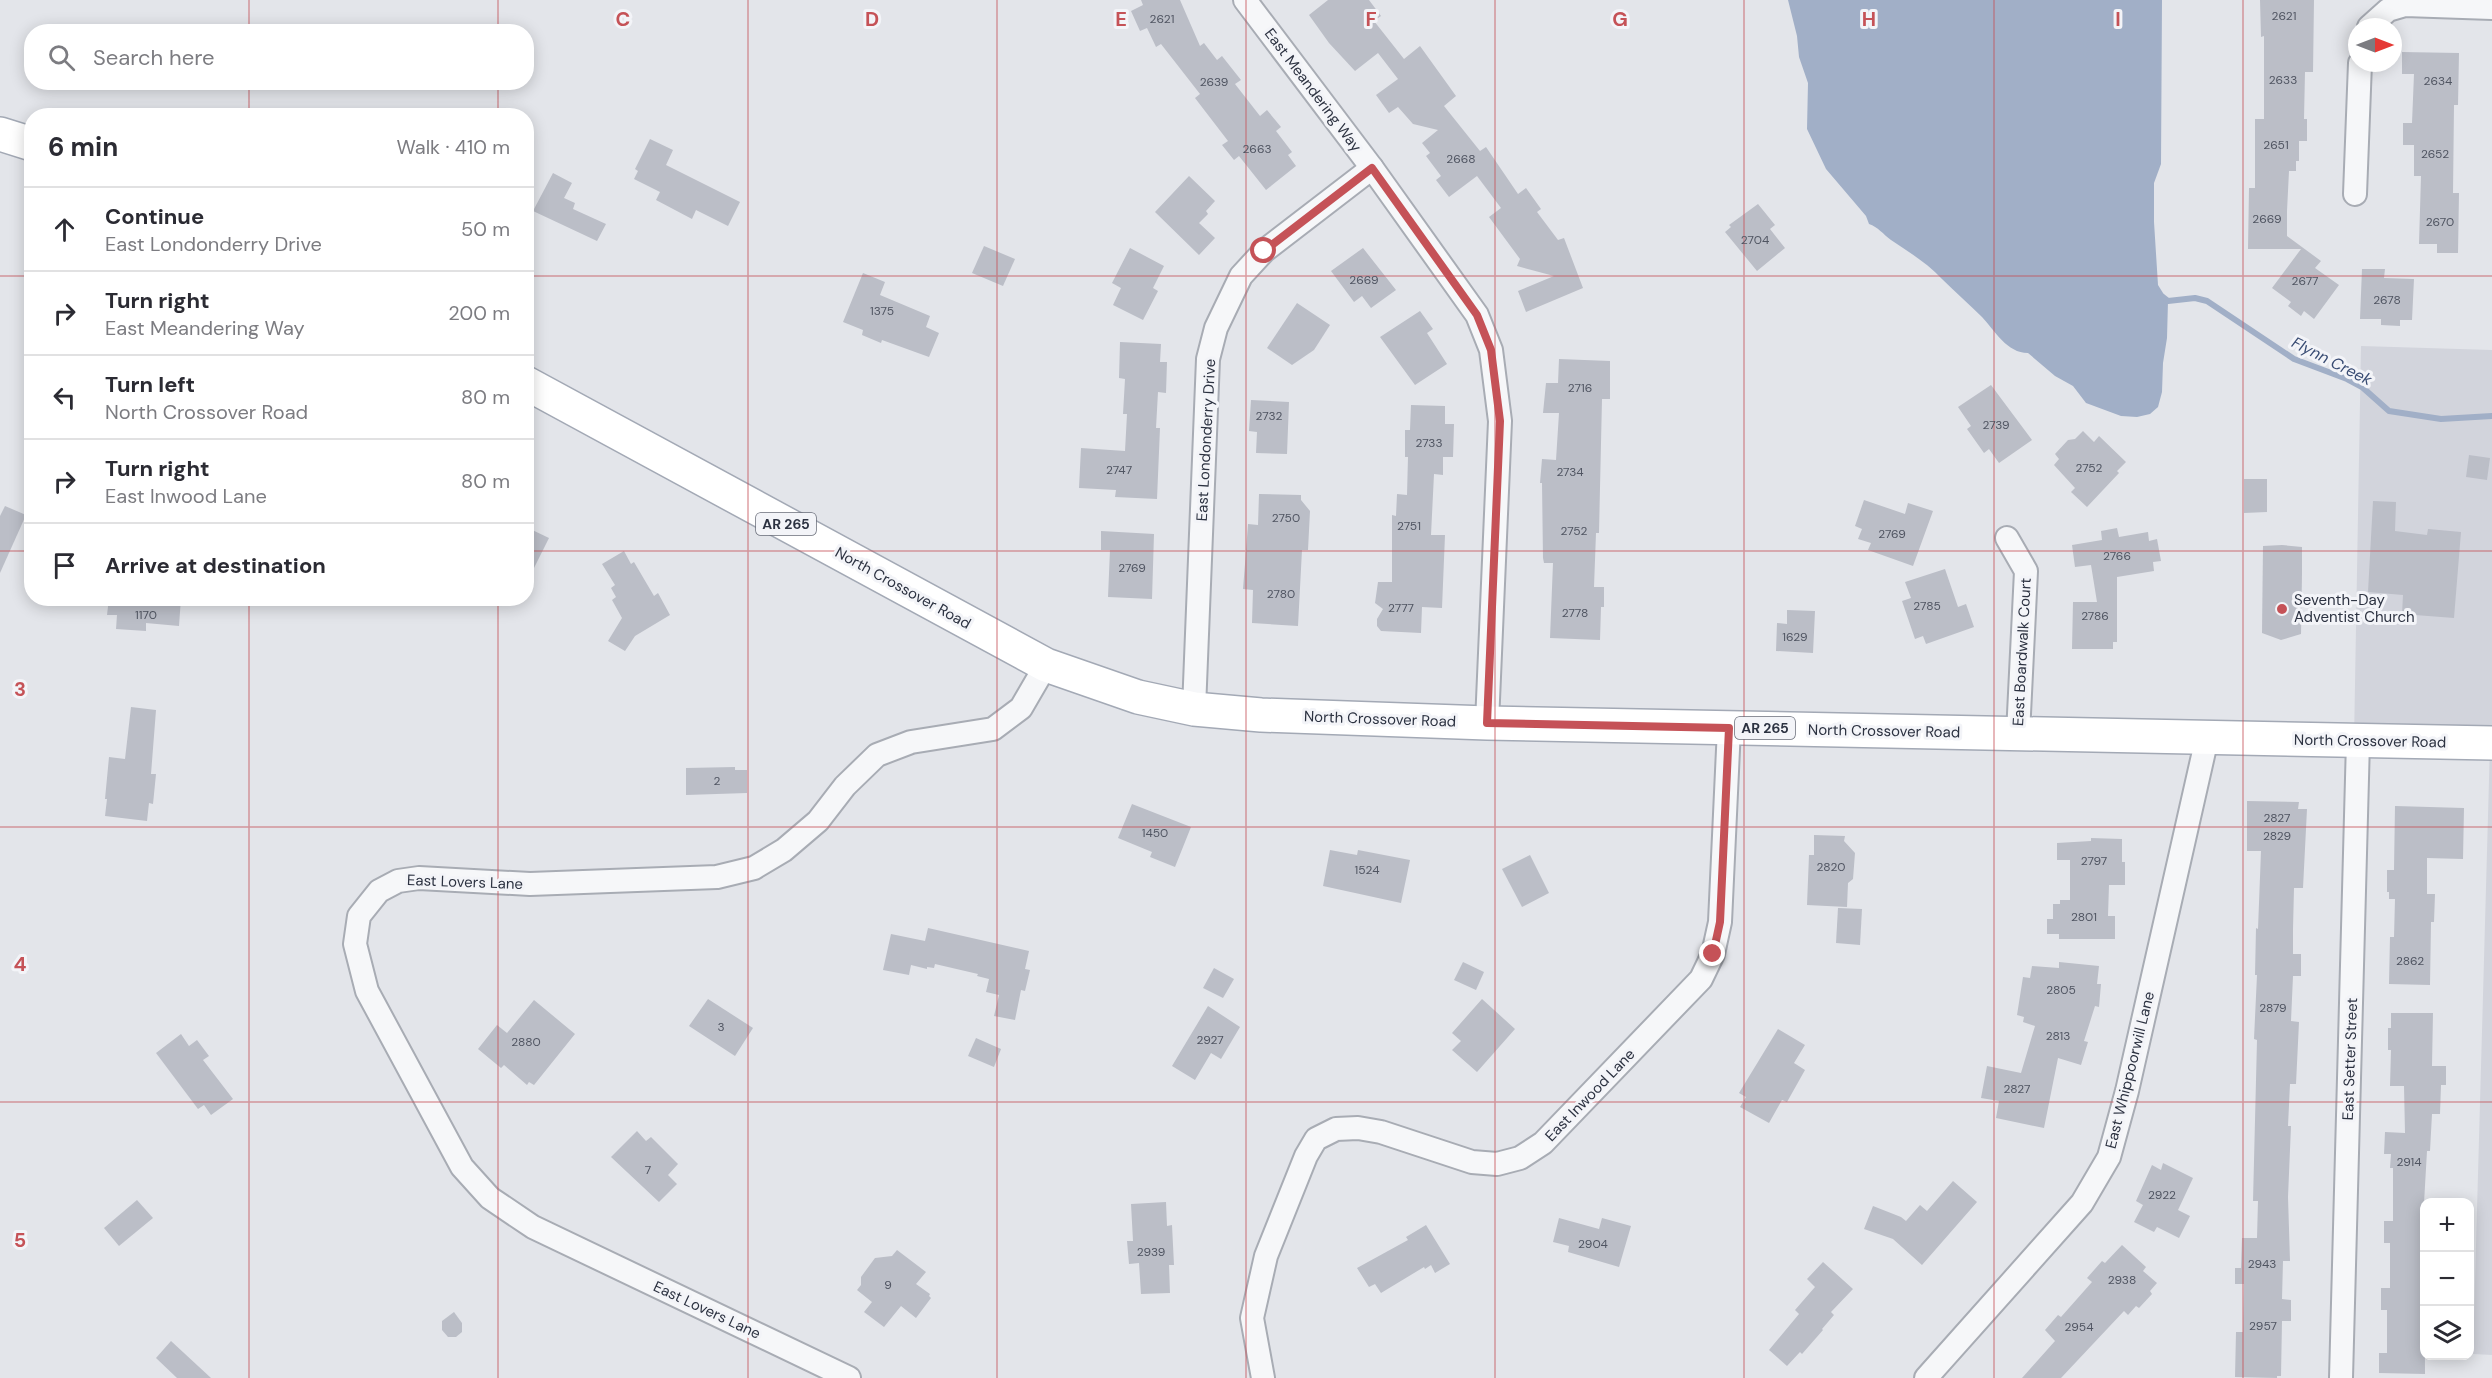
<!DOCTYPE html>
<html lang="en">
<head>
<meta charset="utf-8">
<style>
  body { margin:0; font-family:"DM Sans",sans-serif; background:#f2f2f3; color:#2b2b33 }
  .controls { position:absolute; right:18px; bottom:18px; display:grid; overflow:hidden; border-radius:12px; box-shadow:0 3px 15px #0003 }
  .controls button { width:54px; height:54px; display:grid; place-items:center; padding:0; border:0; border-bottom:2px solid #e1e1e2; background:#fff; color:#2b2b33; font:30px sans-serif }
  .compass { position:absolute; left:2348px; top:18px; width:54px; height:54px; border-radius:50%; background:#fff; box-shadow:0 3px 15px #0003; rotate:90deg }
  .stop { position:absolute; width:18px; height:18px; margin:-14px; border:4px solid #c55257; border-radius:50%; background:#fff }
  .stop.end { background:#c55257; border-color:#fff; box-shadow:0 2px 6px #0008 }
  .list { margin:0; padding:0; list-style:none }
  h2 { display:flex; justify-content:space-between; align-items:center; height:78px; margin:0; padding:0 24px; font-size:26px }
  h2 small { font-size:20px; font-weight:400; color:#7c7c81 }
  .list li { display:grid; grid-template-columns:39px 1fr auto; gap:18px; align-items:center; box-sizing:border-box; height:84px; padding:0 24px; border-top:2px solid #e1e1e2 }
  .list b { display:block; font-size:22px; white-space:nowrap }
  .list p { margin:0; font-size:20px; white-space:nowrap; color:#7c7c81 }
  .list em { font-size:20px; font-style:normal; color:#7c7c81 }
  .icon { flex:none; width:33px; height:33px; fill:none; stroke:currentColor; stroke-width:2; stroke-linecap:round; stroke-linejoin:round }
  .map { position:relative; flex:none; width:2492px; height:1378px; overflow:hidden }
  .search { position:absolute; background:#fff; box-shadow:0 3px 15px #0003; left:24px; top:24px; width:510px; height:66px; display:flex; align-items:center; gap:15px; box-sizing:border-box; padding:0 21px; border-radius:24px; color:#7c7c81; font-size:22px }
  .panel { position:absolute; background:#fff; box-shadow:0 3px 15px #0003; left:24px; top:108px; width:510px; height:498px; border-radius:24px }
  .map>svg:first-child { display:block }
</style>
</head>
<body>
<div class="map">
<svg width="2492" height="1378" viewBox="0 0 2492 1378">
  <rect width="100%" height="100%" fill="#e3e5ea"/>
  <path fill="#d2d4dc" d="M2361,346L2492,350V1355L2473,1354L2490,744L2354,741Z"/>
  <path fill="#a1afc7" d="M1788,0H2162L2161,164L2154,183V222L2158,285L2168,301L2167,338L2163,363L2162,392L2158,407L2150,414L2137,417L2121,416L2086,403L2073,386L2055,376L2028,353C2007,353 1995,331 1982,317C1969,304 1955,292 1942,279C1927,263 1909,252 1891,240C1883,234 1878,227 1869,224L1866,216L1826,169L1807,129L1808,83L1799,57L1797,36Z"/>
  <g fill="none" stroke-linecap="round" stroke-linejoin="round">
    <path stroke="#a1afc7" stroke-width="6" d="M2163,297L2168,301L2195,298L2207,301L2294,359L2347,379L2362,387L2389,411L2441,419L2492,416"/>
  </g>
  <g fill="#bbbec7">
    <path d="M1141,0H1180L1200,46L1204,43L1217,60L1222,56L1241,80L1235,84L1260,116L1267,110L1281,127L1276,131L1292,152L1288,155L1296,166L1266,190L1239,156L1234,160L1222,145L1228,141L1195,98L1200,94L1161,44L1156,47L1147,28L1140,31L1131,11L1143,5Z"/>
    <path d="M1328,0H1369L1381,16L1374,21L1404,59L1420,46L1456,96L1444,106L1480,151L1486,147L1518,194L1526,188L1541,209L1537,212L1558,240L1564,238L1583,288L1526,312L1518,291L1554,276L1517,266L1520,259L1489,217L1501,208L1477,176L1449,197L1436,180L1441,176L1426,156L1430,153L1422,143L1438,130L1413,124L1398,107L1389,113L1376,95L1398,79L1378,53L1355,71L1329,43L1309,15Z"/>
    <path d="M2260,0H2314L2313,72H2305L2304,119H2307V141H2299V161H2296V171H2289L2287,211V236L2321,261L2315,268L2339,285L2314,319L2304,311L2301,316L2288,306L2291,302L2272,288L2301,249H2248L2249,188H2255V119H2264V36L2261,37Z"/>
    <path d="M2402,52L2459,53L2458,105H2454L2453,193H2459L2458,253H2437V244H2419L2421,176H2414V145H2403V123H2412L2414,74H2402Z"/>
    <path d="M650,139L673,150L666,165L740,202L728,226L696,210L692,219L656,200L660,192L634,179L638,171L635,169Z"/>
    <path d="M553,173L572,183L564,198L575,203L573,209L606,224L597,241L533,211Z"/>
    <path d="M1189,176L1215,201L1206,211L1208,214L1199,223L1215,238L1199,255L1155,212Z"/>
    <path d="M1758,204L1775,225L1770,229L1785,248L1757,271L1725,232L1731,227L1729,225Z"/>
    <path d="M984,246L1015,259L1003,286L972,273Z"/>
    <path d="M1130,248L1164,266L1153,288L1158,291L1143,320L1113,305L1121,288L1112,283Z"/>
    <path d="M1363,248L1396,290L1371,308L1362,296L1354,302L1331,271Z"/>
    <path d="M2362,269H2385L2384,278L2414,279L2412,320H2400V326L2381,325V319H2360Z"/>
    <path d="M863,273L885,282L880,295L930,316L926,327L939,333L929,357L882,340L881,343L862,335L863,330L843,322Z"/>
    <path d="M1297,303L1330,325L1314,350L1292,365L1267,348Z"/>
    <path d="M1420,311L1433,329L1427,333L1447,364L1415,385L1380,337Z"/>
    <path d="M1120,342L1161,344L1160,362H1167L1166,393L1158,392L1156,428H1160L1157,499L1115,497L1116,490L1079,488L1081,448L1125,451L1127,414H1123L1125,379L1119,378Z"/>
    <path d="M1559,359L1610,361V399H1602L1599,533H1596L1594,587H1604V607H1601L1600,640L1550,638L1553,563H1544L1543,558L1542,483H1540L1542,459L1556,460L1559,413H1543L1546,383H1558Z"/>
    <path d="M1991,385L2032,440L1999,463L1989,449L1984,453L1967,429L1971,426L1958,407Z"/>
    <path d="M1251,400L1289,402L1287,454L1256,453L1257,432L1249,431Z"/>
    <path d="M1411,405L1445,406V424H1454L1453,457H1443V475L1434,474L1431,535H1445L1442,608L1422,607L1421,633L1381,631L1377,626V619L1383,609L1375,603L1378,582H1392V515L1396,516L1397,494L1407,495L1408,457H1405V430H1410Z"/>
    <path d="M2083,431L2094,442L2099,436L2126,462L2117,471L2119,473L2087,507L2071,492L2075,488L2054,465L2059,459L2055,454L2068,440L2075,439Z"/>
    <path d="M2469,455L2490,458L2487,480L2466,477Z"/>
    <path d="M2244,479H2267V512L2244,513Z"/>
    <path d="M1259,494L1301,495V500L1310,511L1308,550H1302L1298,626L1252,623L1253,590L1243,589L1245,564L1248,524L1258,525Z"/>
    <path d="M1864,500L1905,514L1908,503L1933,511L1913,566L1868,550L1871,543L1858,539L1862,529L1855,526Z"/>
    <path d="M2373,501L2396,502L2395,531L2427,535L2428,529L2461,532L2454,618L2402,614L2403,595L2368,592Z"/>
    <path d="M5,506L26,515L0,573V516Z"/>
    <path d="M526,527L549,538L526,584Z"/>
    <path d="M2117,528L2119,537L2148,532L2149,541L2157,539L2161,561L2153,562L2154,571L2117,577V642H2113V649H2072L2073,602H2097L2091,565L2075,567L2072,545L2102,540L2101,531Z"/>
    <path d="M1101,531L1154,534L1152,599L1108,597L1110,550H1101Z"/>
    <path d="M2282,545L2302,547V574L2301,634L2281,640L2262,633L2263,546Z"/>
    <path d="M624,551L631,564L634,562L654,596L658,593L670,615L635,636L625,651L608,641L622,618L612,600L616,597L611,588L615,585L602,564Z"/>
    <path d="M1945,569L1958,607L1966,604L1974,627L1926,644L1923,636L1915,639L1902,601L1911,598L1905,582Z"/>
    <path d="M109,598H181L179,626L146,623V631L116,629L117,615H107Z"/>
    <path d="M1787,610L1815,611L1813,653L1776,651L1777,623L1787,624Z"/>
    <path d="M131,707L156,710L151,774H156L153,804L149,803L147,821L105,816L107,799H105L109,757L125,759Z"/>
    <path d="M735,767V770H747V793L686,795V768Z"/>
    <path d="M2247,801L2299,802L2298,809H2307L2303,888H2294L2293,929V954H2301V976H2293L2291,1021L2299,1022L2296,1084H2290L2288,1126H2291L2288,1197L2290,1261H2283L2282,1299L2291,1300V1321H2282L2281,1376H2277V1378L2235,1377L2236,1332H2243L2244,1284H2235V1268H2241L2242,1238H2257L2258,1201H2253L2257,1040L2254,1039L2257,975H2255L2256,928L2258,929L2261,851H2247Z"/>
    <path d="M1132,804L1191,827L1175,867L1150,857L1152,852L1118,838Z"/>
    <path d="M2395,806L2464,808L2463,859L2427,858V894H2435L2434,922H2431L2430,985L2389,984L2390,937H2394L2395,899H2389V892H2387V870H2394Z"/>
    <path d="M1814,835L1845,836L1844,841L1855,853L1853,879L1848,883L1847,907L1807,905L1809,855H1814Z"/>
    <path d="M2091,838L2122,839V862H2125V885H2109L2108,916H2115V939H2059V934H2047V919H2053V904H2060V900H2070V860H2057V843L2091,841Z"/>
    <path d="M1330,850L1357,855L1358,850L1410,860L1401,903L1323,886Z"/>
    <path d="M1530,855L1549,893L1522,907L1502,869Z"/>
    <path d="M1838,908L1862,909L1860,945L1836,943Z"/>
    <path d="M928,928L1029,951L1025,969L1030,970L1025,991L1021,990L1015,1020L994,1016L999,995L986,992L989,979L977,976L978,974L935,964L934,968L927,967V969L911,965L909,975L883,970L891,934L925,941Z"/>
    <path d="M1463,962L1484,972L1476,990L1454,980Z"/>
    <path d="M2059,962L2099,966L2097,984H2101L2099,1007L2095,1006L2084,1041L2088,1042L2081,1065L2058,1058L2044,1128L1996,1118L1999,1101L1981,1098L1987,1066L2021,1073L2035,1026L2023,1022L2024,1017L2017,1015L2023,977L2030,978L2032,966L2059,968Z"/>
    <path d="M1214,968L1234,979L1223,998L1203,988Z"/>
    <path d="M708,999L753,1028L735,1056L689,1026Z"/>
    <path d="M1482,999L1515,1029L1477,1072L1452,1050L1461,1041L1452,1033Z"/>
    <path d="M534,1000L575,1034L534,1085L529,1082L527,1085L504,1065L501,1068L478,1049L497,1025L507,1033Z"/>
    <path d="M1208,1006L1240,1027L1221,1059L1211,1053L1195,1080L1172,1066Z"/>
    <path d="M2391,1013H2433L2432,1066H2446V1085H2441L2440,1114H2432L2430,1151H2427L2424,1203L2425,1374L2379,1373V1353H2387V1310H2381V1288H2390V1243H2384V1221H2393V1168H2390L2391,1154H2384L2385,1132L2405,1133L2404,1086H2390L2391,1050H2388V1028H2391Z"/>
    <path d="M1778,1029L1805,1045L1794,1063L1805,1070L1787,1102L1782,1100L1769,1123L1740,1107L1746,1097L1739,1093Z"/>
    <path d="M181,1034L189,1046L197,1040L209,1056L203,1060L233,1099L211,1115L204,1105L198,1109L156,1053Z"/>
    <path d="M976,1038L1001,1049L994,1067L968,1056Z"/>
    <path d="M637,1131L646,1141L651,1137L678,1164L668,1175L677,1184L659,1202L611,1157Z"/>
    <path d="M2163,1163L2193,1178L2178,1210L2190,1216L2179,1238L2157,1227L2154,1232L2134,1222L2143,1205L2136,1201L2152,1165L2161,1170Z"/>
    <path d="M1953,1181L1977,1202L1922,1265L1893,1239L1864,1229L1873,1206L1901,1217L1906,1221L1920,1205L1927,1211Z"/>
    <path d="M137,1200L153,1218L119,1246L104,1228Z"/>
    <path d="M1166,1202L1167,1226L1172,1225L1174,1265H1169L1170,1293L1141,1294L1139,1263L1129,1264L1127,1241H1133L1131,1204Z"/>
    <path d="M1559,1218L1599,1229L1602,1218L1631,1226L1619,1267L1568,1252L1569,1246L1553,1242Z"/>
    <path d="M1426,1225L1450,1264L1435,1273L1431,1265L1425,1269L1424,1267L1381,1293L1375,1284L1369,1287L1357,1268L1408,1240L1406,1237Z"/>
    <path d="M2122,1245L2146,1267L2143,1271L2157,1283L2150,1291L2152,1294L2139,1308L2136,1306L2128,1315L2124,1311L2061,1378H2022L2055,1341L2045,1330L2058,1315L2061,1317L2092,1282L2087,1278L2102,1261L2105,1263Z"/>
    <path d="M897,1250L926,1272L916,1284L930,1294L929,1296L931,1298L916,1318L901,1306L884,1327L864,1312L872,1302L857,1290L861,1285V1277L875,1258L892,1256Z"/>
    <path d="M1823,1262L1853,1289L1831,1312L1834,1315L1822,1329L1823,1330L1802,1354L1800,1352L1787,1366L1769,1350L1799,1314L1795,1310L1815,1287L1807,1279Z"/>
    <path d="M454,1312L462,1323V1332L456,1337H448L442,1330V1321Z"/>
    <path d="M171,1341L211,1378H177L156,1358Z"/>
  </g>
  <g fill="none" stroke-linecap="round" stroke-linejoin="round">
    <g stroke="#a8acb4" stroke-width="26">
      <g id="street">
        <path d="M1245,0L1372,168L1477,315L1491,350L1500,421L1487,723"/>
        <path d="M2369,27L2388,10L2405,5L2492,8"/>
        <path d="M2355,194L2360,63"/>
        <path d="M2007,538L2026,571L2018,734"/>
        <path d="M1194,709L1208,359L1216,328L1241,276L1264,251L1372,168"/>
        <path d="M849,1378L533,1227L490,1198L462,1167L367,991L355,944L359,916L379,891L398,881L419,878L530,884L717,877L754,868L784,850L818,821L845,786L877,755L911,742L993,729L1021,708L1046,665"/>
        <path d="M1263,1378L1252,1318L1266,1256L1306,1156L1316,1139L1336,1129L1358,1128L1381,1132L1472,1162L1497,1164L1520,1158L1543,1143L1701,979L1713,954L1720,922L1729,728"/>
        <path d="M1926,1378L2082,1203L2109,1157L2127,1091L2207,738"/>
        <path d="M2341,1378L2358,741"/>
      </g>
    </g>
    <g stroke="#a3a9b5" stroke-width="36">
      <g id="primary">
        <path d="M0,134L32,144"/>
        <path d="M526,383L1046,665L1138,697L1194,709L1261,715L1487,723L2492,743"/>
      </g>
    </g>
    <use href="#street" stroke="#f6f7f9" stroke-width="22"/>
    <use href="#primary" stroke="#fff" stroke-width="33"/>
  </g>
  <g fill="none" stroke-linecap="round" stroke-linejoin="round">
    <path stroke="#c55257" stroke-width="8" d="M1264,251L1372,168L1477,315L1491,350L1500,421L1487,723L1729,728L1720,922L1713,954"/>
  </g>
  <path fill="none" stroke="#c55257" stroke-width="1.5" stroke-opacity="0.55" d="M249,0V32M498,0V32M748,0V1378M997,0V1378M1246,0V1378M1495,0V1378M1744,0V1378M1994,0V1378M2243,0V1378M249,82V116M498,82V116M0,276H32M526,276H2492M0,551H32M526,551H2492M249,598V1378M498,598V1378M0,827H2492M0,1102H2492"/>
  <circle fill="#c55257" stroke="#f3f4f8" stroke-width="2" cx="2282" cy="609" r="6"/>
  <g text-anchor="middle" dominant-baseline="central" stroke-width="6" stroke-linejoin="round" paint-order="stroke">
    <g font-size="12" fill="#505562">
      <text x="2284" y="16">2621</text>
      <text x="1162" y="19">2621</text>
      <text x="2283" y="80">2633</text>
      <text x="2438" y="81">2634</text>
      <text x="1214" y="82">2639</text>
      <text x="2276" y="145">2651</text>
      <text x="1257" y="149">2663</text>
      <text x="2435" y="154">2652</text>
      <text x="1461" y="159">2668</text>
      <text x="2267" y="219">2669</text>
      <text x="2440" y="222">2670</text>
      <text x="1755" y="240">2704</text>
      <text x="1364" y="280">2669</text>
      <text x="2305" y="281">2677</text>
      <text x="2387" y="300">2678</text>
      <text x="882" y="311">1375</text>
      <text x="1580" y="388">2716</text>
      <text x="1269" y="416">2732</text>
      <text x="1996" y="425">2739</text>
      <text x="1429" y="443">2733</text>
      <text x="2089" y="468">2752</text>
      <text x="1119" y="470">2747</text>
      <text x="1570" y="472">2734</text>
      <text x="1286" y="518">2750</text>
      <text x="1409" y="526">2751</text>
      <text x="1574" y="531">2752</text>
      <text x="1892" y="534">2769</text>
      <text x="2117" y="556">2766</text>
      <text x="1132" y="568">2769</text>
      <text x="1281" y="594">2780</text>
      <text x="1927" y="606">2785</text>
      <text x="1401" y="608">2777</text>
      <text x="1575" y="613">2778</text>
      <text x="146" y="615">1170</text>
      <text x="2095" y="616">2786</text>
      <text x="1795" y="637">1629</text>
      <text x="717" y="781">2</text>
      <text x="2277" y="818">2827</text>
      <text x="1155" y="833">1450</text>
      <text x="2277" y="836">2829</text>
      <text x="2094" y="861">2797</text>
      <text x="1831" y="867">2820</text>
      <text x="1367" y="870">1524</text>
      <text x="2084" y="917">2801</text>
      <text x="2410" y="961">2862</text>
      <text x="2061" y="990">2805</text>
      <text x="2273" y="1008">2879</text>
      <text x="721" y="1027">3</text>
      <text x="2058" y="1036">2813</text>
      <text x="1210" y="1040">2927</text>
      <text x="526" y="1042">2880</text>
      <text x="2017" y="1089">2827</text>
      <text x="2409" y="1162">2914</text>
      <text x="648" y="1170">7</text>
      <text x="2162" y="1195">2922</text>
      <text x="1593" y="1244">2904</text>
      <text x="1151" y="1252">2939</text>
      <text x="2262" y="1264">2943</text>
      <text x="2122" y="1280">2938</text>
      <text x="888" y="1285">9</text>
      <text x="2263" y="1326">2957</text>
      <text x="2079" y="1327">2954</text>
    </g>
    <g fill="#f3f4f8" stroke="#686c78" stroke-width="1.5">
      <rect x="756" y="513" width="60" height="22" rx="4.5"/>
      <rect x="1735" y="717" width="60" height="22" rx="4.5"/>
    </g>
    <g font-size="14" font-weight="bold" fill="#2c3241">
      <text x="786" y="524">AR 265</text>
      <text x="1765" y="728">AR 265</text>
    </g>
    <g font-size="15" fill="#2c3241" stroke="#f3f4f8">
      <text transform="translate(1313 90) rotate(53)">East Meandering Way</text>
      <text transform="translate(1206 440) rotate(-87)">East Londonderry Drive</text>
      <text transform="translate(903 588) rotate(29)">North Crossover Road</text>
      <text transform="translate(2022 652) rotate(-87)">East Boardwalk Court</text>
      <text transform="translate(1380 719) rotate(2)">North Crossover Road</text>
      <text transform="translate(1884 731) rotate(1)">North Crossover Road</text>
      <text transform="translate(2370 741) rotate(1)">North Crossover Road</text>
      <text transform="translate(465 882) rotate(2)">East Lovers Lane</text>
      <text transform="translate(2350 1059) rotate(-88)">East Setter Street</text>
      <text transform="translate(2130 1070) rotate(-76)">East Whippoorwill Lane</text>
      <text transform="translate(1590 1095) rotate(-46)">East Inwood Lane</text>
      <text transform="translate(707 1310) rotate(25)">East Lovers Lane</text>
    </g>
    <g font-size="15" fill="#2c3241" stroke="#f3f4f8" text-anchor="start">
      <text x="2294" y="600">Seventh-Day<tspan x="2294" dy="17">Adventist Church</tspan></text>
    </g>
    <g font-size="16" font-style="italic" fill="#394c73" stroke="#f3f4f8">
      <text transform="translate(2332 361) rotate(27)">Flynn Creek</text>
    </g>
  </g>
  <g font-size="20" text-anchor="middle" font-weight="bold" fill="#c55257" stroke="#f3f4f8" stroke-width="6" stroke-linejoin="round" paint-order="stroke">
    <text x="623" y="26">C</text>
    <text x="872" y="26">D</text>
    <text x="1121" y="26">E</text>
    <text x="1371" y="26">F</text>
    <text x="1620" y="26">G</text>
    <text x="1869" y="26">H</text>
    <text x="2118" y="26">I</text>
    <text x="20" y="696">3</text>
    <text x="20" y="971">4</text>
    <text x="20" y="1247">5</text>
  </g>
</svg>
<div class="controls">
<button>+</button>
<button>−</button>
<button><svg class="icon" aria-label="layers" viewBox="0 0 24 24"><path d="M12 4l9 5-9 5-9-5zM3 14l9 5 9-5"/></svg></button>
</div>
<svg class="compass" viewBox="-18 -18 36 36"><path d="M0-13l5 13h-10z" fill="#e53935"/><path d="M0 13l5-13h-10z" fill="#7c7c81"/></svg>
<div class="stop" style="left:1264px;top:251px"></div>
<div class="stop end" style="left:1713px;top:954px"></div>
<div class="search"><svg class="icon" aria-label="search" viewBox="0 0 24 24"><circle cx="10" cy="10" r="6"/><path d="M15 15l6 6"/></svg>Search here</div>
<section class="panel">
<h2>6 min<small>Walk · 410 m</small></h2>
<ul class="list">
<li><svg class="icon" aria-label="ahead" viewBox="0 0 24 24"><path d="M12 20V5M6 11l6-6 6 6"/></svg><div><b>Continue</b><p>East Londonderry Drive</p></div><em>50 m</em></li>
<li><svg class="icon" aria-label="right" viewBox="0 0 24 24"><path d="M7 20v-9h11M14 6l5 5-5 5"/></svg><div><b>Turn right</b><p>East Meandering Way</p></div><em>200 m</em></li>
<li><svg class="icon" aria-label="left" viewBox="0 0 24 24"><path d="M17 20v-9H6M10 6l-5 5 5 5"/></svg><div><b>Turn left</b><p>North Crossover Road</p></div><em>80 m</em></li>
<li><svg class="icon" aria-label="right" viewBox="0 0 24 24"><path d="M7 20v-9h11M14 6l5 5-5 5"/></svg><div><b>Turn right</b><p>East Inwood Lane</p></div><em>80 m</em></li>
<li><svg class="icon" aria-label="arrive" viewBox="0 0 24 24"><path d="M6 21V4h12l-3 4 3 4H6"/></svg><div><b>Arrive at destination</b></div></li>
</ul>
</section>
</div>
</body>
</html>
